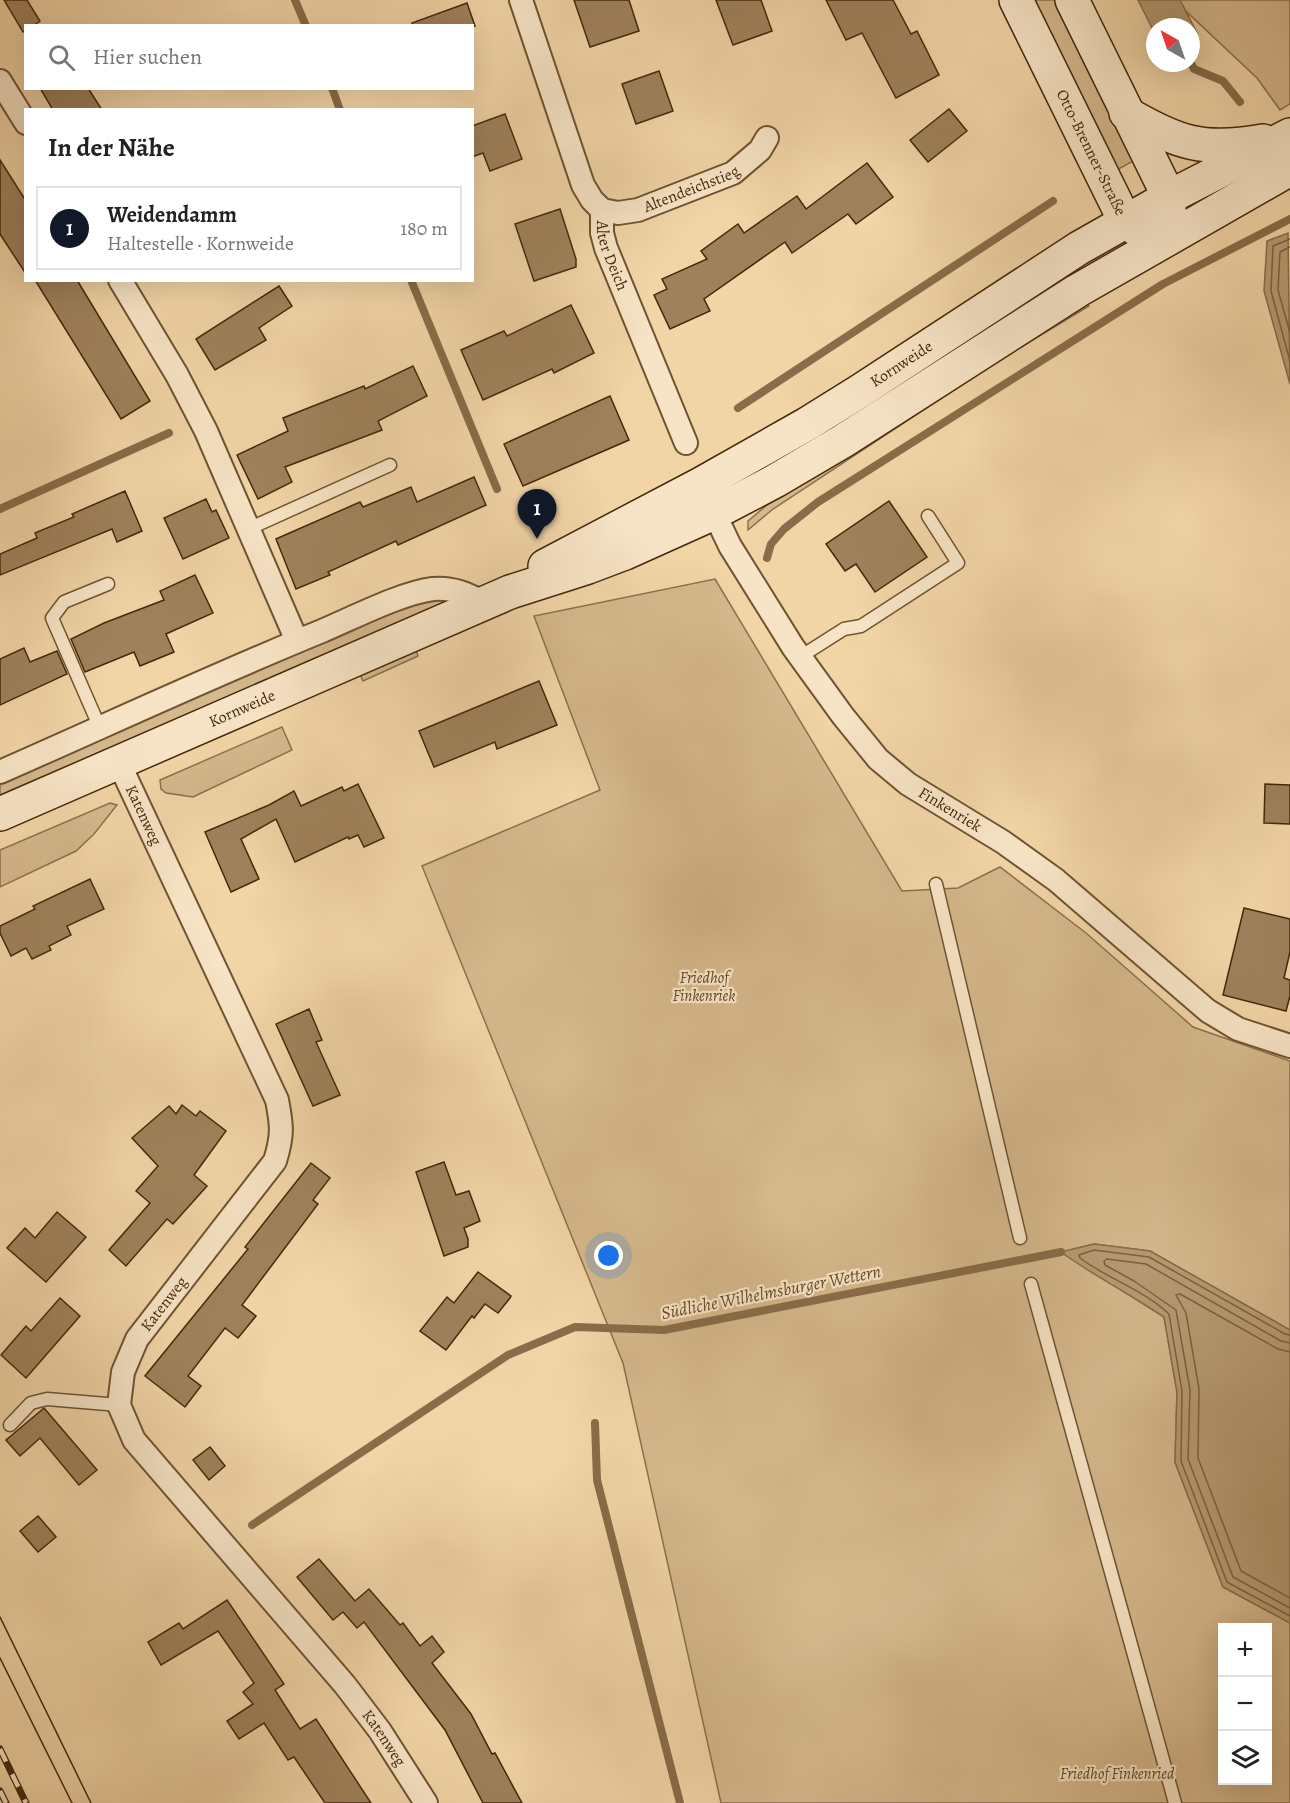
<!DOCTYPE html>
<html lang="de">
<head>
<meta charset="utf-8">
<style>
  body { margin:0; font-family:Alegreya,serif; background:#f6f6f6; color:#222 }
  .controls { position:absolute; right:18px; bottom:18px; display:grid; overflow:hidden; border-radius:0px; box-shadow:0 6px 24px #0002 }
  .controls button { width:54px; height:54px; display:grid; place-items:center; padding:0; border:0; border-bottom:2px solid #e0e0e0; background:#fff; color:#222; font:30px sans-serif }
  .compass { position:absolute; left:1146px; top:18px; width:54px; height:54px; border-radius:50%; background:#fff; box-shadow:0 6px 24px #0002; rotate:320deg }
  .you { position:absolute; left:609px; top:1256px; width:21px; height:21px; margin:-15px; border:4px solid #fff; border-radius:50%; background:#1a73e8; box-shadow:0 0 0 9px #1a73e833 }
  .badge { display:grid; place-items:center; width:39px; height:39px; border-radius:50%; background:#111827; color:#fff; font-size:20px; font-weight:700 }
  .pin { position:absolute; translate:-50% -50px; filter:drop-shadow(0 2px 3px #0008) }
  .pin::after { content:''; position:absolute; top:32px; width:21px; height:18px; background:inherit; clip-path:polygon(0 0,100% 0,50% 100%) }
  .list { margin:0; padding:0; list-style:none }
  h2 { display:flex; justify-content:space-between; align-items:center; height:78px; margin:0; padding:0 24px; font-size:26px }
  h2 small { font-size:20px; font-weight:400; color:#767676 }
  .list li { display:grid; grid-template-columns:39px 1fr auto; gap:18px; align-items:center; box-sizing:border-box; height:84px; margin:0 12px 12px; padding:0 12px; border:2px solid #e0e0e0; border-radius:0px }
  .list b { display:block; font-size:22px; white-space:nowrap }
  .list p { margin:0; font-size:20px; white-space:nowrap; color:#767676 }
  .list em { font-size:20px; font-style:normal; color:#767676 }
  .icon { flex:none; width:33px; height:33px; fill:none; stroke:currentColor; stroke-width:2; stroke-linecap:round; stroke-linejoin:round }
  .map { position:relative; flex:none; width:1290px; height:1803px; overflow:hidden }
  .search { position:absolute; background:#fff; box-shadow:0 6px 24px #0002; left:24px; top:24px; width:450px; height:66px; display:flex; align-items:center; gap:15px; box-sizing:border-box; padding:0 21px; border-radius:0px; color:#767676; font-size:22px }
  .panel { position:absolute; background:#fff; box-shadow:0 6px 24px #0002; left:24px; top:108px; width:450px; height:174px; border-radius:0px }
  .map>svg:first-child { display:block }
</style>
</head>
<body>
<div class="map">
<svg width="1290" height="1803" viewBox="0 0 1290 1803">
  <rect width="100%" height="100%" fill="#f2d5a7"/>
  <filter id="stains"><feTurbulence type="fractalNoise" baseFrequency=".00333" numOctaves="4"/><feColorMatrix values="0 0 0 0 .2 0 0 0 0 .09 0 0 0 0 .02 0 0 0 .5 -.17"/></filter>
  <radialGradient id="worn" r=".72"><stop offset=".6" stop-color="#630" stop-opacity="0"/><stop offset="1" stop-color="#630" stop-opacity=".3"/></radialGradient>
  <g fill="#d5b88c" stroke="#8d704c" stroke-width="1.5" fill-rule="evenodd">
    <path d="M1032,0H1057L1135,160L1115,171Z"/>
    <path d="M1174,0H1290V104L1280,110L1257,78Z"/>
    <path d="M1086,302L1089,306L993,364L773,509L748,530V521L768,504L991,360Z"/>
    <path d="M715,579L902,891L958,888L1000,867L1086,933L1193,1027L1290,1061V1330L1150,1251L1094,1244L1061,1252L1164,1317L1177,1392L1175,1462L1223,1587L1290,1623V1803H721L623,1363L422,866L600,790L534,616ZM1222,1628H1268V1780H1222Z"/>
    <path d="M442,597L444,601L440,604L0,796V781L413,601Z"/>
    <path d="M416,650L418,656L363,681L360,674Z"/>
    <path d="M282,727L292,750L193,797L166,793L161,789L160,780Z"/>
    <path d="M110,803L117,805L94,834L76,851L0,887V850Z"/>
  </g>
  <g fill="#b79a72" stroke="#896c49" stroke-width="1.5">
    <path d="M1138,0H1180L1197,33L1191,37V27H1155V34Z"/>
    <path d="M1288,233L1290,384L1264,291L1267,241Z"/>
    <path d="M1094,1244L1150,1251L1290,1330V1623L1223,1587L1175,1462L1177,1392L1164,1317C1130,1294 1094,1276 1061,1252Z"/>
  </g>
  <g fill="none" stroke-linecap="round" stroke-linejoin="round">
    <g stroke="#7e613e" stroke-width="1.5">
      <path d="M1290,239L1273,246L1271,291L1290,361"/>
      <path d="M1290,247L1280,252L1278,290L1290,333"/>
      <path d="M1290,1335L1285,1334L1149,1257L1094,1250L1079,1255L1080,1258C1108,1279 1144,1290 1169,1314L1182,1391L1181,1461L1227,1582L1290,1616"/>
      <path d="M1290,1343L1281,1341L1146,1264L1107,1259L1104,1261L1105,1265L1134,1281L1176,1310L1190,1390L1188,1459L1233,1577L1290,1608"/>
      <path d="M1290,1352L1278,1349L1180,1294L1176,1295L1186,1313L1199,1389L1198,1458L1241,1571L1290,1598"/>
    </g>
    <g stroke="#896c49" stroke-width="8">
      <path d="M295,0L306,26"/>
      <path d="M1191,63L1194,69L1223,81L1240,102"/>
      <path d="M332,88L340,110"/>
      <path d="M411,280L497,489"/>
      <path d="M738,408L1053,201"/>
      <path d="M0,509L169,433"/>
      <path d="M767,558L771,544L784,529L818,502L1163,284L1290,219"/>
      <path d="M595,1423L597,1480L680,1803"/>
      <path d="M252,1525L508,1355L575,1327L664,1330L1061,1252"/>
    </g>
  </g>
  <g fill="#9f825c" stroke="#45280b" stroke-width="1.5">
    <path d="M4,0H27L40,21L33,26H26V30L23,32Z"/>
    <path d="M574,0H629L639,31L590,47Z"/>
    <path d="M716,0H761L772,31L733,45Z"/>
    <path d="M826,0H893L911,34L917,31L939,75L896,98L862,33L846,40Z"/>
    <path d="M467,3L475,26H412V23Z"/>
    <path d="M659,71L673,111L636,124L622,84Z"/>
    <path d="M40,88H88L102,110H53Z"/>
    <path d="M949,109L967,131L928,162L910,140Z"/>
    <path d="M505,114L522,159L490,171L483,153L472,157V126Z"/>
    <path d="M0,160L26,201V274L0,234Z"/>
    <path d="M867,163L893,197L856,224L848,214L792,253L785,242L704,299L710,311L670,329L654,295L667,289L662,279L707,259L701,251L738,224L744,233L797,196L806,209Z"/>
    <path d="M560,209L576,259V267L534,281L515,224Z"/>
    <path d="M35,280H77L150,401L121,419Z"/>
    <path d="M279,286L292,306L259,328L266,340L215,370L196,339Z"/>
    <path d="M571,305L594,353L554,373L552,369L483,400L461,350L504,331L507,336Z"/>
    <path d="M413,366L427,396L378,421L382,430L285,467L292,482L258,499L237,455L288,431L283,418L364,386L365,389Z"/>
    <path d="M610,396L629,440L523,486L504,444Z"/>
    <path d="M474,477L486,505L398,545L396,541L328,572L330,575L296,589L276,539L360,502L363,507L411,487L417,502Z"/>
    <path d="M125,491L142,531L117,542L112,529L0,575V554L37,538L35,533L74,517L72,514Z"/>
    <path d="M206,499L212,512L216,510L229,538L183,559L164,518Z"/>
    <path d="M889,501L927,557L875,592L856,564L845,571L826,544Z"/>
    <path d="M195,575L213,613L166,634L174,652L140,666L134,652L85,672L71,639L104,623L164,600L160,591Z"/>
    <path d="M24,648L30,662L57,651L67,674L0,705V659Z"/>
    <path d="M539,681L557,725L497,749L495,742L434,767L419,731Z"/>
    <path d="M358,784L384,838L364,847L358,835L349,839L348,837L295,862L276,819L241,839L259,879L231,892L205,832L269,805L294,791L301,806L342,787L344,791Z"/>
    <path d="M1265,784L1290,785V824L1264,823Z"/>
    <path d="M90,879L104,909L67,926L71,935L49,946L51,950L32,959L26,948L11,956L0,933V926L35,909L33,906Z"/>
    <path d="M1244,908L1290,919V952L1284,978L1290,980V996L1286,1011L1223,995Z"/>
    <path d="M309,1009L322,1040L316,1042L340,1095L313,1106L276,1024Z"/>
    <path d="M182,1105L196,1116L200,1111L226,1131L194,1175L207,1186L173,1224L167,1219L126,1266L109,1250L150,1203L136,1191L158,1166L132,1138L169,1106L176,1114Z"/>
    <path d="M444,1162L456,1195L469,1191L480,1221L464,1228L468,1239V1247L444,1256L416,1172Z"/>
    <path d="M311,1163L330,1178L313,1200L318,1204L242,1305L256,1316L238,1338L225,1328L188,1376L201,1386L185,1407L145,1376L248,1249L245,1247Z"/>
    <path d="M57,1212L86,1237L46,1282L7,1248L25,1228L35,1238Z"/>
    <path d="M478,1272L511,1296L510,1298L498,1313L485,1304L474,1318L472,1316L446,1350L420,1331L447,1297L454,1303Z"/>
    <path d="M60,1298L80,1316L26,1378L1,1355L26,1326L31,1331Z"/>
    <path d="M44,1408L97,1470L79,1485L40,1438L20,1456L6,1440Z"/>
    <path d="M210,1447L225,1466L209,1480L193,1460Z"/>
    <path d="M38,1516L56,1537L38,1552L20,1531Z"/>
    <path d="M319,1559L355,1601L369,1589L400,1625L403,1623L420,1646L432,1636L444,1652L432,1663L471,1714L492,1754L495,1753L522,1803H483L445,1730L364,1622L357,1628L343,1612L333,1620L297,1577Z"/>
    <path d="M227,1600L284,1684L275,1690L300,1729L316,1719L371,1803H325L294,1757L288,1760L264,1723L239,1739L227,1721L253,1704L243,1692L254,1683L218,1631L161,1665L148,1642L179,1623L183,1629Z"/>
  </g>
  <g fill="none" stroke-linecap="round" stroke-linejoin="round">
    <g stroke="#705332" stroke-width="15">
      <g id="service">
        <path d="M248,529L390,465"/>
        <path d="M800,657L844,629L861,626L958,563L928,516"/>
        <path d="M100,728L52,618L64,602L108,584"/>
        <path d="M936,884L1020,1238"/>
        <path d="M1031,1284L1175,1803"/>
        <path d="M10,1425L31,1403L47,1399L119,1405"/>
      </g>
    </g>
    <g stroke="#705332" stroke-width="26">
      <g id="minor">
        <path id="s1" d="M521,0L583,185L592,200L602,210V233L606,248L686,443"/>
        <path d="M0,81L26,123"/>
        <path id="s2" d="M602,210L618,213L638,210L733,173L760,150L767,138"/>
        <path d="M120,280L177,375L206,431L297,641"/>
        <path id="s3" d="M708,500L730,546L793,647L843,716L878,759L908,784L1003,842L1056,880L1208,1011L1238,1029L1290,1046"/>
        <path id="s4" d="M118,761L277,1100C282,1126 283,1135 275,1161L137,1339L123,1372L119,1405L134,1440L345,1685L380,1731L426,1803"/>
        <path d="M0,772C107,725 214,675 322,631C353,618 401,593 433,589C453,587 467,594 485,603"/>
      </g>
    </g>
    <g stroke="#45280b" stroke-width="36">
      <g id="secondary">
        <path id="s5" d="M1016,0L1125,221L1142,233"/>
        <path d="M1072,0L1169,197V218"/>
        <path d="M1126,113C1177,143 1203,152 1263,141"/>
        <path id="s6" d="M545,566L701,484L807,424L860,391L1079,248L1169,197L1290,135"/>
        <path id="s7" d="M0,814L510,592L588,567L625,553L714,513L775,481L843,441L1077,291L1290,169"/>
      </g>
    </g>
    <use href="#service" stroke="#f7e4c6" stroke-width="12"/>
    <use href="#minor" stroke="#f7e4c6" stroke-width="22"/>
    <use href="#secondary" stroke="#f7e4c6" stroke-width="33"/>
    <g stroke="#45280b" stroke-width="1.5">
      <path d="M0,1617L91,1803"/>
      <path d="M0,1658L72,1803"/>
    </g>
    <g stroke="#45280b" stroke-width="7">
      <g id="rail">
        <path d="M0,1749L26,1803"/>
        <path d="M0,1791L6,1803"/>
      </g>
    </g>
    <use href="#rail" stroke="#f7e4c6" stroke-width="4.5" stroke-dasharray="14" stroke-linecap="butt"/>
  </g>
  <g text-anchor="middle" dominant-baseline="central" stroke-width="4.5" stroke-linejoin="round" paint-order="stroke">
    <g font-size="16" fill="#45280b" stroke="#f7e4c6">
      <text stroke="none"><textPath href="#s5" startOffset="170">Otto-Brenner-Straße</textPath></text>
      <text stroke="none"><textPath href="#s2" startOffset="94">Altendeichstieg</textPath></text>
      <text stroke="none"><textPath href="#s1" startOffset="274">Alter Deich</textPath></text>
      <text stroke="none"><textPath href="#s6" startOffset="410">Kornweide</textPath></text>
      <text stroke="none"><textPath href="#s7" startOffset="264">Kornweide</textPath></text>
      <text stroke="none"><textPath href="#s3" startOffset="399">Finkenriek</textPath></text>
      <text stroke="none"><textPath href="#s4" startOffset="60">Katenweg</textPath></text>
      <text transform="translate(164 1304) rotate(-52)">Katenweg</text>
      <text stroke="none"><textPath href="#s4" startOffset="1158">Katenweg</textPath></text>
    </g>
    <g font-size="16" font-style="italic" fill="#624525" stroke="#f7e4c6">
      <text x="704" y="978">Friedhof<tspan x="704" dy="18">Finkenriek</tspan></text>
      <text x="1117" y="1774">Friedhof Finkenried</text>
    </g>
    <g font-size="18" font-style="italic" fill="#674a2a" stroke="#f7e4c6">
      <text transform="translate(771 1292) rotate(-11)">Südliche Wilhelmsburger Wettern</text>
    </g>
  </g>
  <rect width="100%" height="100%" filter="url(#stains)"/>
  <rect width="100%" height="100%" fill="url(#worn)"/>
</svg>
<div class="controls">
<button>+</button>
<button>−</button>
<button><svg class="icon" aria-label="layers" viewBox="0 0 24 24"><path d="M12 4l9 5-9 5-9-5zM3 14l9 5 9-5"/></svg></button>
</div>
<svg class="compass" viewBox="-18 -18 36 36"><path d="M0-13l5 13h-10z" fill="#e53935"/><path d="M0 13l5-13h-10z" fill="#767676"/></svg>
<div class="you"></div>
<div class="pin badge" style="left:537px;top:539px">1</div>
<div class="search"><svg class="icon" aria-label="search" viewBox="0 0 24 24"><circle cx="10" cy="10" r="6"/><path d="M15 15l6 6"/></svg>Hier suchen</div>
<section class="panel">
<h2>In der Nähe<small></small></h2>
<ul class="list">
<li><span class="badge">1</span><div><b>Weidendamm</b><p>Haltestelle · Kornweide</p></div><em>180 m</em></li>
</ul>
</section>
</div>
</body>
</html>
